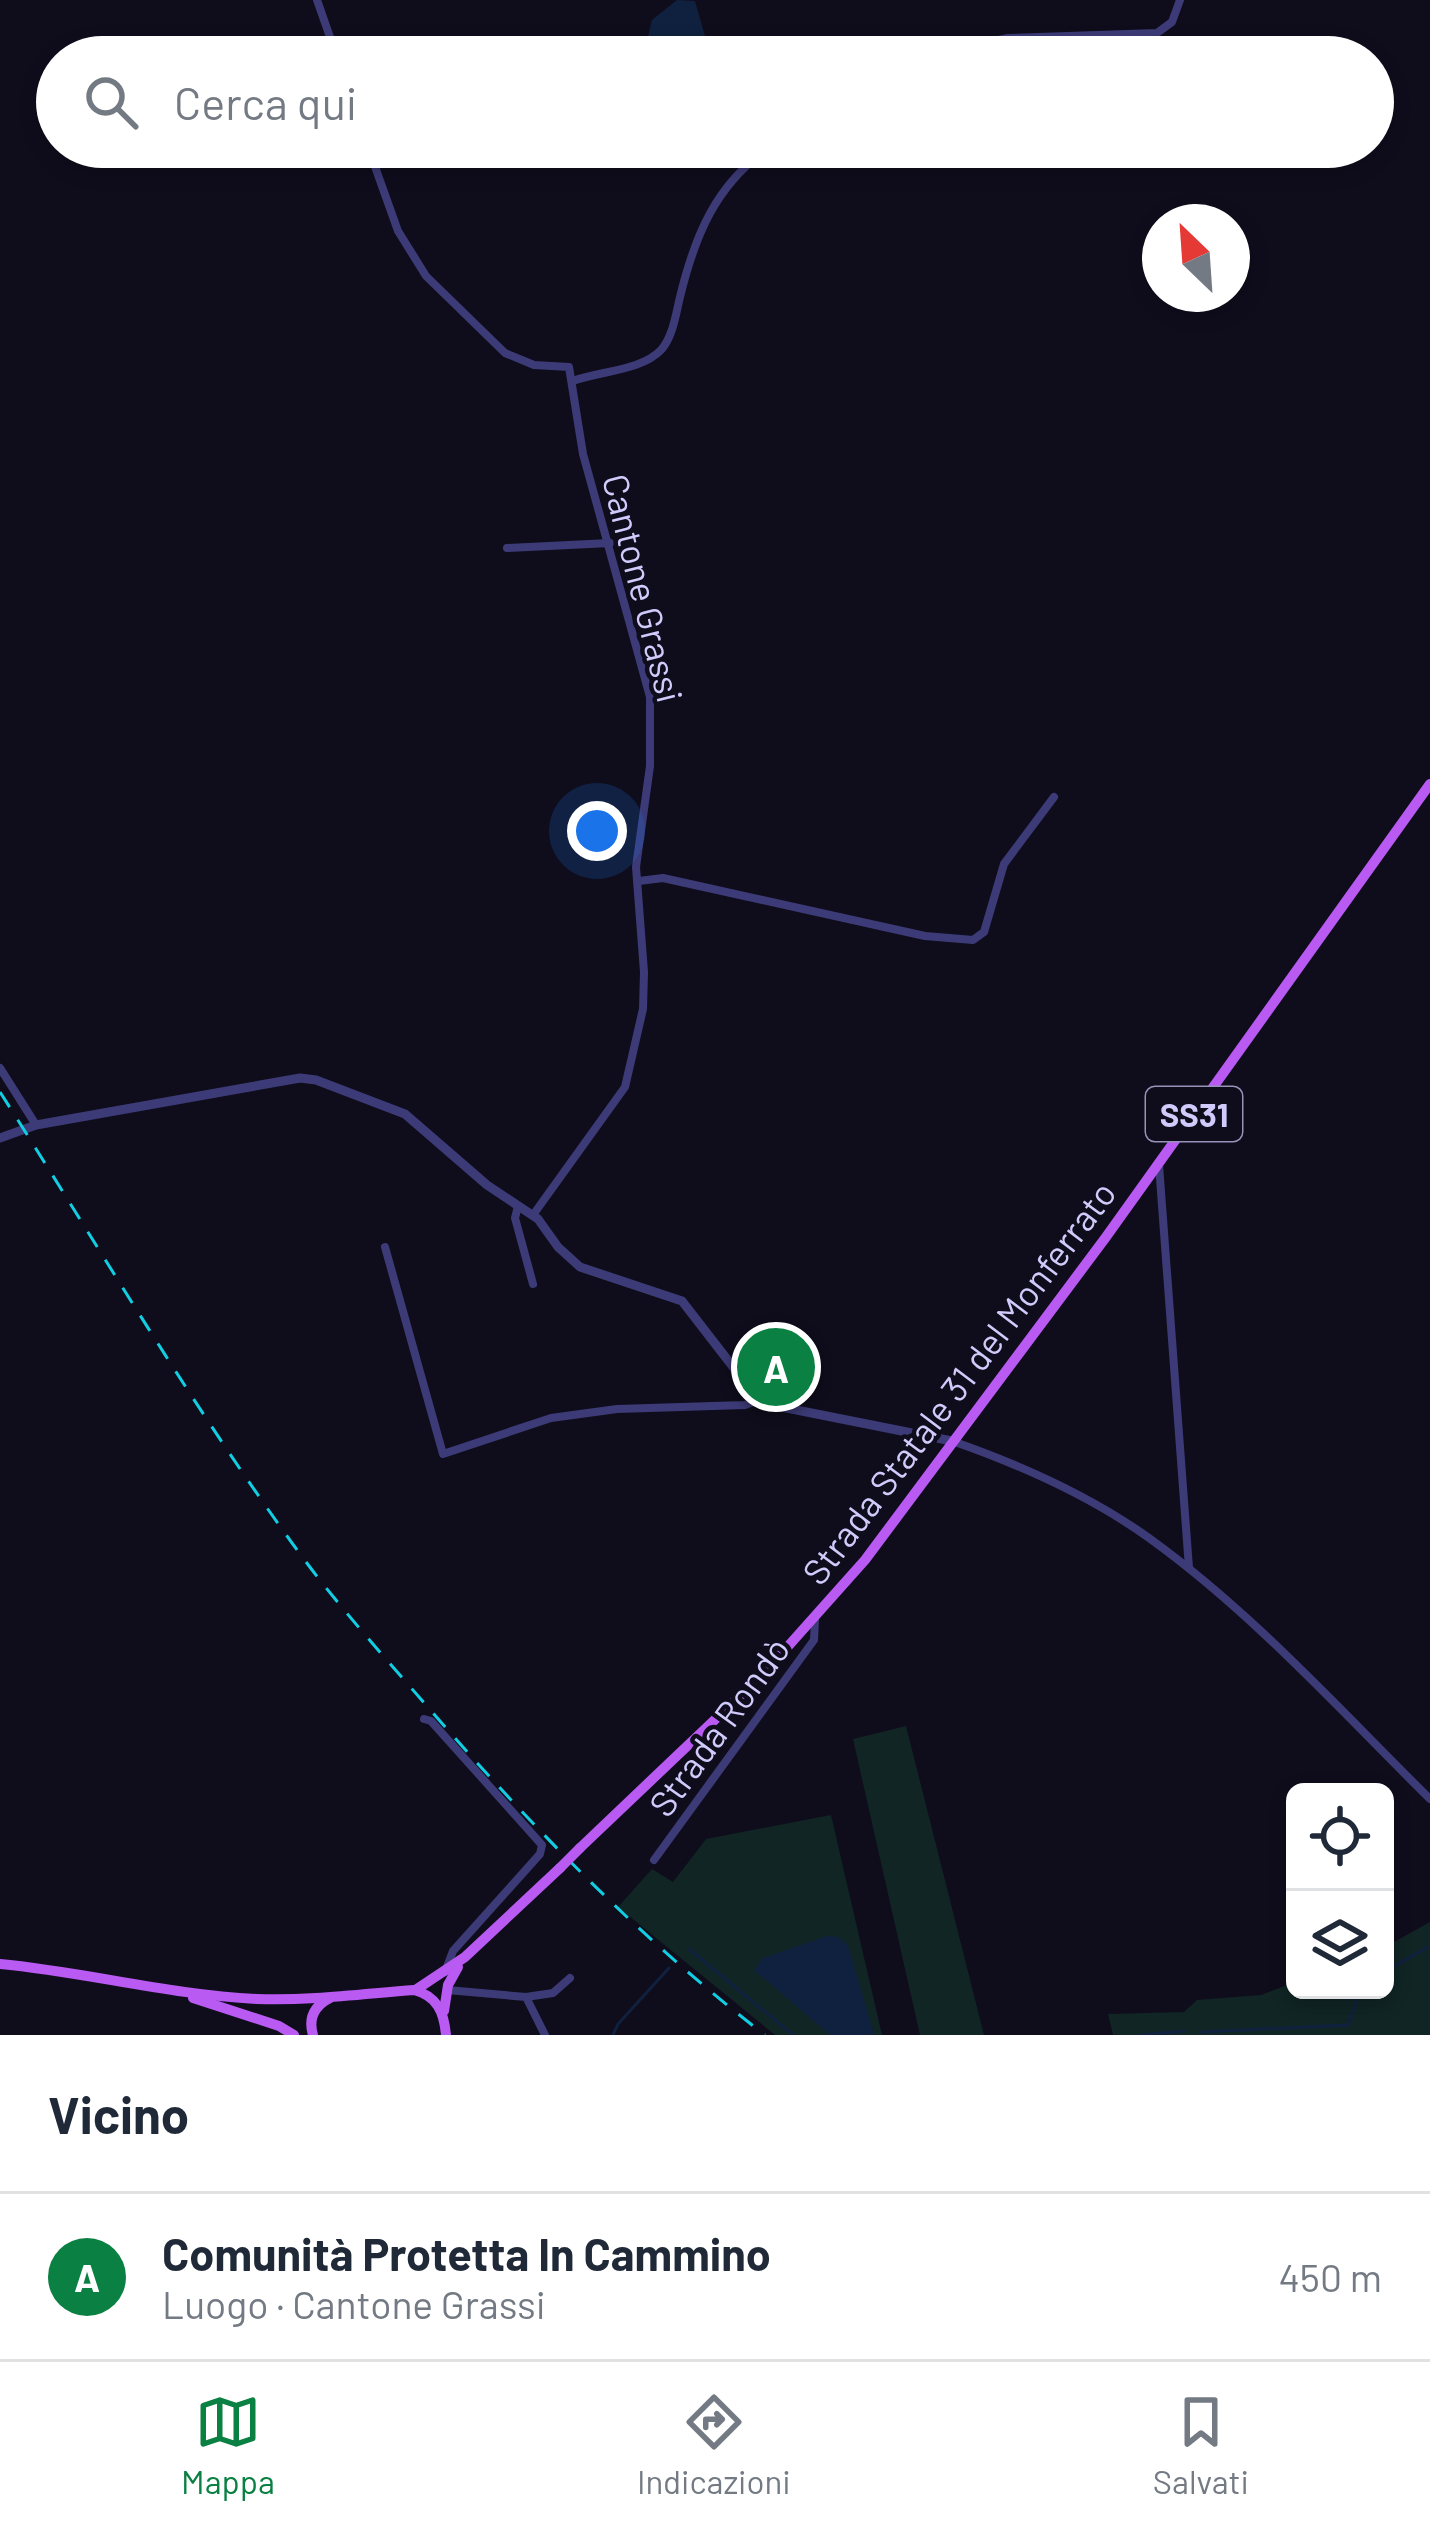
<!DOCTYPE html>
<html lang="it">
<head>
<meta charset="utf-8">
<style>
  body { margin:0; font-family:Barlow,sans-serif; background:#f2f2f3; color:#1f2937 }
  .controls { position:absolute; right:36px; bottom:36px; display:grid; overflow:hidden; border-radius:18px; box-shadow:0 6px 18px #0003 }
  .controls button { width:108px; height:108px; display:grid; place-items:center; padding:0; border:0; border-bottom:3px solid #e0e1e3; background:#fff; color:#1f2937; font:60px sans-serif }
  .compass { position:absolute; left:1142px; top:204px; width:108px; height:108px; border-radius:50%; background:#fff; box-shadow:0 6px 18px #0003; rotate:335deg }
  .you { position:absolute; left:597px; top:831px; width:42px; height:42px; margin:-30px; border:9px solid #fff; border-radius:50%; background:#1a73e8; box-shadow:0 0 0 18px #1a73e833 }
  .badge { display:grid; place-items:center; width:78px; height:78px; border-radius:50%; background:#0b8043; color:#fff; font-size:39px; font-weight:700 }
  .pin { position:absolute; translate:-50% -50%; border:6px solid #fff; box-shadow:0 3px 12px #0006 }
  .list { margin:0; padding:0; list-style:none }
  h2 { display:flex; justify-content:space-between; align-items:center; height:156px; margin:0; padding:0 48px; font-size:51px }
  h2 small { font-size:39px; font-weight:400; color:#747a83 }
  .list li { display:grid; grid-template-columns:78px 1fr auto; gap:36px; align-items:center; box-sizing:border-box; height:168px; padding:0 48px; border-top:3px solid #e0e1e3 }
  .list b { display:block; font-size:45px; white-space:nowrap }
  .list p { margin:0; font-size:39px; white-space:nowrap; color:#747a83 }
  .list em { font-size:39px; font-style:normal; color:#747a83 }
  .icon { flex:none; width:66px; height:66px; fill:none; stroke:currentColor; stroke-width:2; stroke-linecap:round; stroke-linejoin:round }
  .map { position:relative; flex:none; width:1430px; height:2035px; overflow:hidden }
  .search { position:absolute; background:#fff; box-shadow:0 6px 18px #0003; left:36px; right:36px; top:36px; height:132px; display:flex; align-items:center; gap:30px; box-sizing:border-box; padding:0 42px; border-radius:66px; color:#747a83; font-size:45px }
  .sheet { height:324px; background:#fff }
  nav { display:flex; justify-content:space-around; align-items:center; box-sizing:border-box; height:168px; border-top:3px solid #e0e1e3; background:#fff; font-size:33px; color:#747a83 }
  nav a { display:grid; justify-items:center; gap:6px }
  nav .on { color:#0b8043 }
  .map>svg:first-child { display:block }
</style>
</head>
<body>
<div class="map">
<svg width="1430" height="2035" viewBox="0 0 1430 2035">
  <rect width="100%" height="100%" fill="#0f0d1c"/>
  <g fill="#102524">
    <path d="M906,1726L984,2035H920L853,1739Z"/>
    <path d="M831,1815L882,2035H775L618,1907L652,1869L673,1882L706,1839Z"/>
    <path d="M1430,1922V2035H1113L1108,2014L1184,2012L1197,2000L1261,1995L1295,1982V1990H1385V1947Z"/>
  </g>
  <g fill="#0f213e">
    <path d="M677,0L695,1L711,57H643L652,20Z"/>
    <path d="M827,1936L838,1937L848,1945L874,2035H830L754,1970L763,1958Z"/>
  </g>
  <g fill="none" stroke-linecap="round" stroke-linejoin="round">
    <g stroke="#0f213e" stroke-width="3">
      <path d="M689,1949L793,2035"/>
      <path d="M1385,1971L1430,1946"/>
      <path d="M1201,2032L1348,2025L1360,1990"/>
      <path d="M613,2035L618,2024L669,1968"/>
      <path d="M1142,2035L1184,2031"/>
    </g>
    <g stroke="#3d3b77" stroke-width="8">
      <path d="M317,0L337,57"/>
      <path d="M917,57L1008,38L1157,33L1172,22L1180,0"/>
      <path d="M368,147L398,231L426,276L505,353L534,365L569,367L583,454L650,697V766L636,867L644,972L643,1009L625,1087L533,1215"/>
      <path d="M573,381C599,371 641,371 661,350C673,337 676,313 680,297C695,235 716,184 770,147"/>
      <path d="M507,548L610,543"/>
      <path d="M639,881L663,878L925,936L973,940L984,932L1004,864L1054,797"/>
      <path d="M0,1068L36,1125"/>
      <path d="M1159,1165L1189,1568"/>
      <path d="M518,1206L515,1218L533,1284"/>
      <path d="M385,1247L443,1454L551,1418L617,1409L745,1405L758,1400"/>
      <path d="M952,1441C1021,1465 1089,1495 1149,1538C1253,1613 1339,1709 1430,1799"/>
      <path d="M424,1719L431,1721L542,1845L540,1854L453,1951L445,1972"/>
      <path d="M654,1860L814,1640L815,1620"/>
      <path d="M447,1990L526,1997L545,2035"/>
      <path d="M526,1997L553,1993L570,1978"/>
    </g>
    <path stroke="#3d3b77" stroke-width="9" d="M0,1138L36,1125L300,1078L316,1080L405,1114L487,1185L538,1219L558,1247L580,1267L682,1301L761,1403L952,1441"/>
    <g stroke="#b95af3" stroke-width="10">
      <path d="M580,1848L766,1671L865,1560L1106,1237L1430,784"/>
      <path d="M0,1964C86,1972 170,1995 257,1999C309,2001 362,1994 414,1990C437,1996 444,2012 446,2035"/>
      <path d="M417,1989L465,1957L560,1868"/>
      <path d="M193,1998L279,2026L294,2035"/>
      <path d="M444,2011L448,1985L458,1967"/>
      <path d="M313,2035C308,2018 314,2006 330,1998"/>
    </g>
    <path stroke="#11cee2" stroke-width="3" stroke-dasharray="18 15" stroke-linecap="butt" d="M0,1092C96,1242 187,1398 292,1543C333,1600 380,1652 426,1705C529,1824 640,1939 765,2035"/>
    <path stroke="#b95af3" stroke-width="10" d="M560,1868L580,1848"/>
  </g>
  <g text-anchor="middle" dominant-baseline="central" stroke-width="9" stroke-linejoin="round" paint-order="stroke">
    <rect fill="#0f0d1c" stroke="#9692b8" stroke-width="3" x="1146" y="1087" width="96" height="54" rx="9"/>
    <g font-size="33" font-weight="bold" fill="#d0cbfb">
      <text x="1194" y="1114">SS31</text>
    </g>
    <g font-size="36" fill="#d0cbfb" stroke="#0f0d1c">
      <text transform="translate(644 588) rotate(76)">Cantone Grassi</text>
      <text transform="translate(958 1382) rotate(-53)">Strada Statale 31 del Monferrato</text>
      <text transform="translate(718 1726) rotate(-54)">Strada Rondò</text>
    </g>
  </g>
</svg>
<div class="controls">
<button><svg class="icon" aria-label="locate" viewBox="0 0 24 24"><circle cx="12" cy="12" r="6"/><path d="M12 2v4M12 18v4M2 12h4M18 12h4"/></svg></button>
<button><svg class="icon" aria-label="layers" viewBox="0 0 24 24"><path d="M12 4l9 5-9 5-9-5zM3 14l9 5 9-5"/></svg></button>
</div>
<svg class="compass" viewBox="-18 -18 36 36"><path d="M0-13l5 13h-10z" fill="#e53935"/><path d="M0 13l5-13h-10z" fill="#747a83"/></svg>
<div class="you"></div>
<div class="pin badge" style="left:776px;top:1367px">A</div>
<div class="search"><svg class="icon" aria-label="search" viewBox="0 0 24 24"><circle cx="10" cy="10" r="6"/><path d="M15 15l6 6"/></svg>Cerca qui</div>
</div>
<section class="sheet">
<h2>Vicino<small></small></h2>
<ul class="list">
<li><span class="badge">A</span><div><b>Comunità Protetta In Cammino</b><p>Luogo · Cantone Grassi</p></div><em>450 m</em></li>
</ul>
</section>
<nav>
<a class="on"><svg class="icon" aria-label="map" viewBox="0 0 24 24"><path d="M3 6l6-2 6 2 6-2v14l-6 2-6-2-6 2zM9 4v14M15 6v14"/></svg>Mappa</a>
<a><svg class="icon" aria-label="directions" viewBox="0 0 24 24"><path d="M12 3l9 9-9 9-9-9zM9 14v-3h6M13 9l2 2-2 2"/></svg>Indicazioni</a>
<a><svg class="icon" aria-label="saved" viewBox="0 0 24 24"><path d="M7 4h10v16l-5-4-5 4z"/></svg>Salvati</a>
</nav>
</body>
</html>
